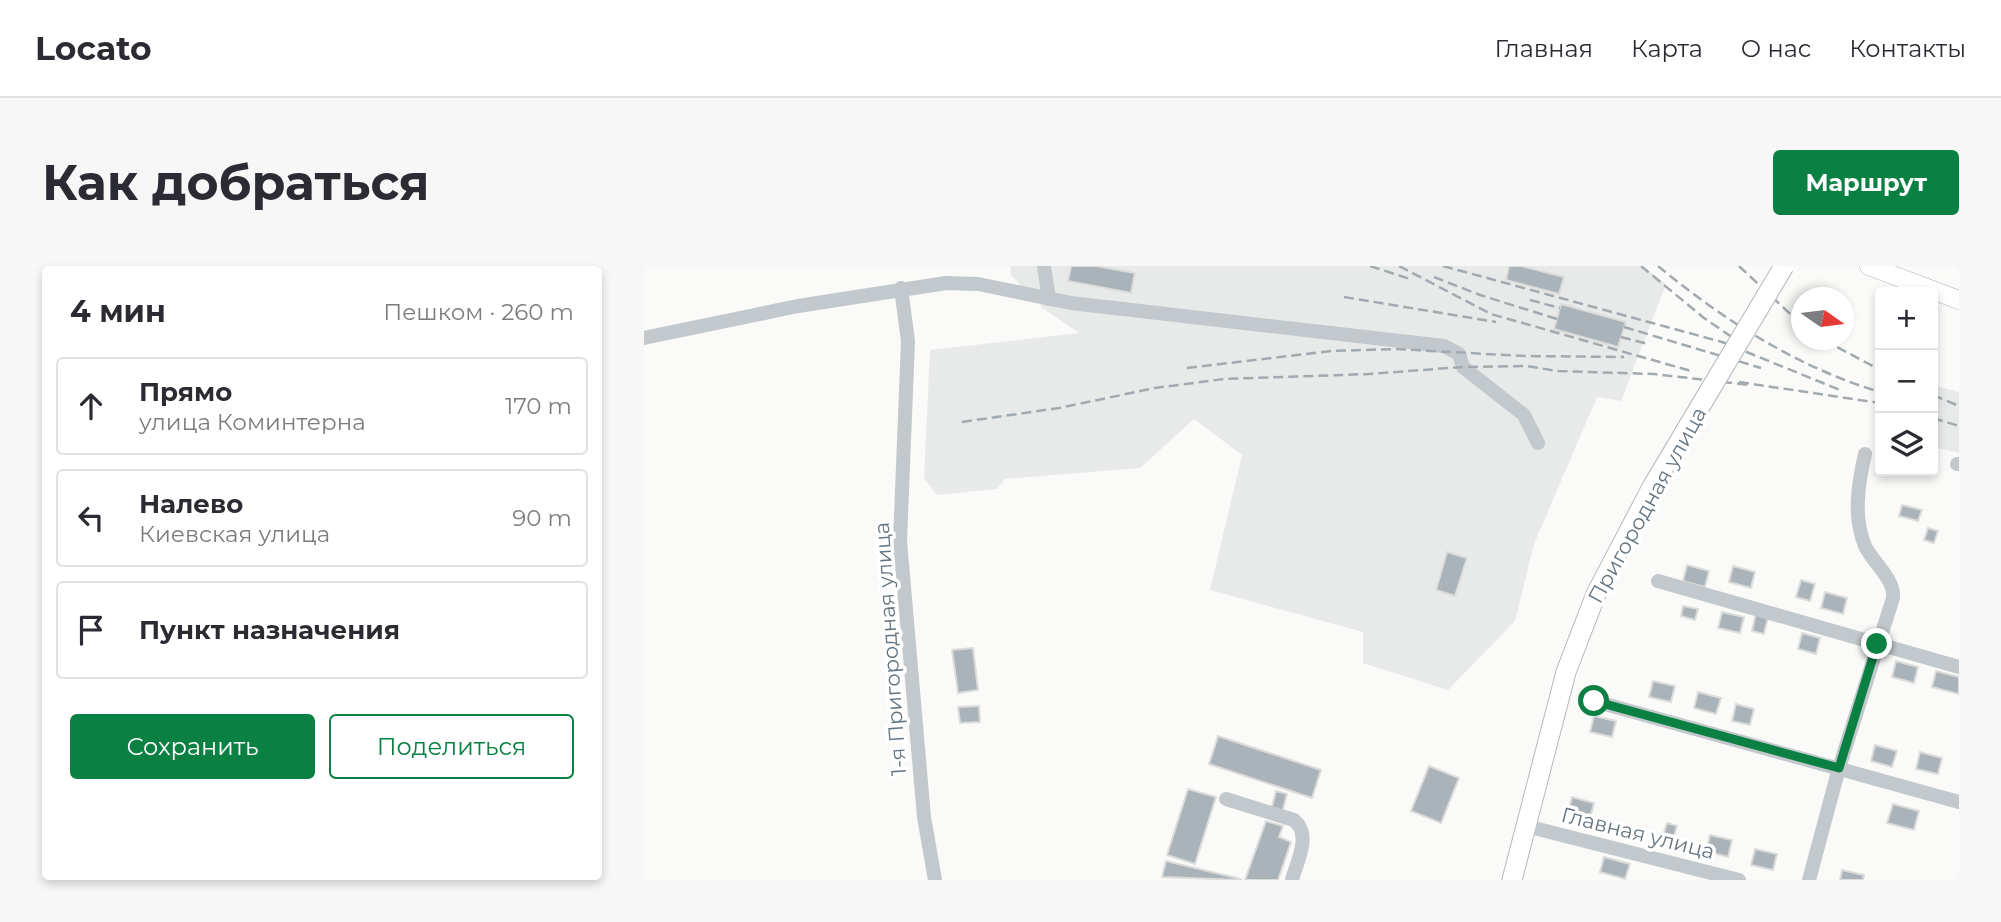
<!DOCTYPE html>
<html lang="ru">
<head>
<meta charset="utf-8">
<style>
  body { margin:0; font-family:Montserrat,sans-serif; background:#f7f7f7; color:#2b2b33 }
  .controls { position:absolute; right:21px; top:21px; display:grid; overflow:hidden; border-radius:7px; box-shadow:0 4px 10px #0003 }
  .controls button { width:63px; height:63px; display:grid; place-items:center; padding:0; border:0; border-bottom:2px solid #e1e1e2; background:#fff; color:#2b2b33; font:35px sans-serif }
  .compass { position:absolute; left:1147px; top:21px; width:63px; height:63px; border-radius:50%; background:#fff; box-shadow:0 4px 10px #0003; rotate:104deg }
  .stop { position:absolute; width:21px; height:21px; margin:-16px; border:5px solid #0b8043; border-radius:50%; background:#fff }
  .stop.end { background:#0b8043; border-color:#fff; box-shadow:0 2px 7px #0008 }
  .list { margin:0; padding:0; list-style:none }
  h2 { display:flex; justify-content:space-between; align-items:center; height:91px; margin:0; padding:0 28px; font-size:30px }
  h2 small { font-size:23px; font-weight:400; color:#7c7c81 }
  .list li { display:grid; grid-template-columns:46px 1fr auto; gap:21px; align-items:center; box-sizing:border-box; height:98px; margin:0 14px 14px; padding:0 14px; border:2px solid #e1e1e2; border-radius:7px }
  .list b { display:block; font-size:26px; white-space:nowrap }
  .list p { margin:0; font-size:23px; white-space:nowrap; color:#7c7c81 }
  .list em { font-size:23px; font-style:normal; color:#7c7c81 }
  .actions { display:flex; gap:14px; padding:21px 28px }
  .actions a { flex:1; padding:16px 0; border:2px solid #0b8043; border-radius:7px; text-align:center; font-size:24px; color:#0b8043 }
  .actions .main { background:#0b8043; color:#fff }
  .icon { flex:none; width:38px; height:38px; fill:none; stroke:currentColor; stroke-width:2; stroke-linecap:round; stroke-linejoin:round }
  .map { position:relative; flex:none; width:1315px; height:614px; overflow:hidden; border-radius:7px }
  header { display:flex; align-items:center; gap:42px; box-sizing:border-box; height:98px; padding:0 35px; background:#fff; border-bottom:2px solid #e1e1e2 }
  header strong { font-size:33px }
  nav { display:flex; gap:38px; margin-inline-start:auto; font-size:24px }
  .intro { display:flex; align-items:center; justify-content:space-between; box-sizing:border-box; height:168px; padding:0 42px }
  h1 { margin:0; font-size:49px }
  .button { padding:18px 32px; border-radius:7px; background:#0b8043; color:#fff; font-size:24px; font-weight:700 }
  main { display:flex; gap:42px; padding:0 42px }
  aside { flex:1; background:#fff; border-radius:7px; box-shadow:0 4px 10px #0003 }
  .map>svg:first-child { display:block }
</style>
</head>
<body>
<header>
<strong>Locato</strong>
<nav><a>Главная</a><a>Карта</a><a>О нас</a><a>Контакты</a></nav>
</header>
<div class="intro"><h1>Как добраться</h1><a class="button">Маршрут</a></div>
<main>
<aside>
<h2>4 мин<small>Пешком · 260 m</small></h2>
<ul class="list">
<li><svg class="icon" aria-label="ahead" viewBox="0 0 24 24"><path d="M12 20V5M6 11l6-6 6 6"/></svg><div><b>Прямо</b><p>улица Коминтерна</p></div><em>170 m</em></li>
<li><svg class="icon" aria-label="left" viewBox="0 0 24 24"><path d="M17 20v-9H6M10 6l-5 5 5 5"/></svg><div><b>Налево</b><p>Киевская улица</p></div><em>90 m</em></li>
<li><svg class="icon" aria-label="arrive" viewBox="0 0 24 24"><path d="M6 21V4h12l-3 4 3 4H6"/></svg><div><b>Пункт назначения</b></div></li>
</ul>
<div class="actions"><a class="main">Сохранить</a><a>Поделиться</a></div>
</aside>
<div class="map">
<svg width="1315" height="614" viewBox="0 0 1315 614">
  <rect width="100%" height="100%" fill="#fafaf8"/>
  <g fill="#e8e9e9">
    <path d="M366,0H998L1022,18L977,135L953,131L890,278L871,355L804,424L719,397V366L566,324L598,189L550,153L496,202L361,213L353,223L293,229L280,212L286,84L435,67L397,41L394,24L379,22L367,9Z"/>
    <path d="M1289,119L1315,126V187L1289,181Z"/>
  </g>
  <g fill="#aab3b9" stroke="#dcdcda" stroke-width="2">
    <path d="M427,0H452L491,7L487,27L424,15Z"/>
    <path d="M865,0H877L920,11L915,28L862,14Z"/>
    <path d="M917,38L982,56L974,81L910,63Z"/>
    <path d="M1258,239L1278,244L1274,255L1255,250Z"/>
    <path d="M1284,262L1294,265L1290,277L1280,274Z"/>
    <path d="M803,286L823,292L811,330L792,324Z"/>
    <path d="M1043,299L1065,305L1061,321L1039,315Z"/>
    <path d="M1089,300L1111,306L1107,322L1085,316Z"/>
    <path d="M1157,314L1171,318L1166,335L1152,331Z"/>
    <path d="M1181,326L1203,332L1199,348L1177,342Z"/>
    <path d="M1039,340L1054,343L1051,354L1037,350Z"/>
    <path d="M1078,346L1100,351L1096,367L1074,362Z"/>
    <path d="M1112,347L1124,351L1120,368L1108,365Z"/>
    <path d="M1158,367L1176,372L1172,388L1154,383Z"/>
    <path d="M329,382L334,424L314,427L308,384Z"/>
    <path d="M1252,395L1274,401L1270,417L1248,411Z"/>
    <path d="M1292,405L1315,411V428L1288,421Z"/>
    <path d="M1009,415L1031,420L1027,436L1005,431Z"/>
    <path d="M1054,426L1077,432L1072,448L1050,442Z"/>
    <path d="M1092,438L1110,443L1106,459L1088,455Z"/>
    <path d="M335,440L336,456L316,457L314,441Z"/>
    <path d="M950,450L972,455L968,471L946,466Z"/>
    <path d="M574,470L677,504L668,532L565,498Z"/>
    <path d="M1231,479L1253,485L1248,501L1227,495Z"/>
    <path d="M1276,486L1298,492L1294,508L1272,503Z"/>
    <path d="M785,500L815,512L797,557L767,545Z"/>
    <path d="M544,523L572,531L551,598L523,589Z"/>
    <path d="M632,525L643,528L638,547L627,544Z"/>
    <path d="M928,531L950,537L946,553L924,547Z"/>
    <path d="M1249,538L1275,545L1270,564L1243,557Z"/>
    <path d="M622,555L639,560L635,571L647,576L634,614H601Z"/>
    <path d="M1023,557L1033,560L1028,577L1018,573Z"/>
    <path d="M1066,569L1088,574L1084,591L1062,585Z"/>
    <path d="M1111,583L1133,588L1129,604L1107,599Z"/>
    <path d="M960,591L986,598L981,613L956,606Z"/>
    <path d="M522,595L597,613V614L518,611Z"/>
    <path d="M1198,604L1220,609L1219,614H1196Z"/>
  </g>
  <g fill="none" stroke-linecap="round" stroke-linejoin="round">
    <g stroke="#b5babe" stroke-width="19">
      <path id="major" d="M1225,0L1315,34"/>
    </g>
    <g stroke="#b4b9bd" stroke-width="21">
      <path id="highway" d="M868,614L922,406L952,328L1008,221"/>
    </g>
    <g stroke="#c3c8cc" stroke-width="14">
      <path d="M400,0L405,33"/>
      <path d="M257,22L264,75L256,275L280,551L291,614"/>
      <path d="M0,72L154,40L302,17L334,18L427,37L800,80L815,88L819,101L880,149L894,177"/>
      <path d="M1313,198H1315"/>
      <path d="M1014,315L1315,401"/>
      <path d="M950,435L1315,536"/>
      <path d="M582,533L650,554C668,569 653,595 648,614"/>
      <path d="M882,560L1095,614"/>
      <path d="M1165,614L1195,502L1249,332C1251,313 1229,297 1221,280C1209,251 1214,218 1221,188"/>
    </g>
    <use href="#major" stroke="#fff" stroke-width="18"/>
    <use href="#highway" stroke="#fff" stroke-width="19"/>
    <g stroke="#a2aab0" stroke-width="2.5" stroke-dasharray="10 5" stroke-linecap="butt">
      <path d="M726,0L766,13"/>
      <path d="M755,0L847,48L1047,105"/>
      <path d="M799,0L1078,76L1196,124"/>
      <path d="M997,0L1060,52L1098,78"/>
      <path d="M1014,0C1079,54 1155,102 1236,126"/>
      <path d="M1095,0L1157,58"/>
      <path d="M790,11L836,29L913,53"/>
      <path d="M700,31L852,56"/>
      <path d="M886,34L916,42"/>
      <path d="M980,61L1117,102"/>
      <path d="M977,71L1004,78"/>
      <path d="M1180,74L1236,104"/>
      <path d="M543,102L687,85L752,83L880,90L980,91"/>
      <path d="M1095,116L1236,137"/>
      <path d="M1289,129L1315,140"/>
      <path d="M1289,152L1315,160"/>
      <path d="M318,156L415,142L511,122L580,113L725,108L819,101L882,100L914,105L1010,108L1105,119"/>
    </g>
    <g stroke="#b4b9bd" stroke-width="21" stroke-linecap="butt">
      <path id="highway-bridge" d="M1008,221L1140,0"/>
    </g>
    <use href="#highway-bridge" stroke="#fff" stroke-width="19"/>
  </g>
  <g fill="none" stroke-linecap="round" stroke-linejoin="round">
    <path stroke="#0b8043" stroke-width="9" d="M950,435L1195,502L1233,378"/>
  </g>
  <g text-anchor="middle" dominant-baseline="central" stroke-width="7" stroke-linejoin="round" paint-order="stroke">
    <g font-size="21" fill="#657683" stroke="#fff">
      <text transform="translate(1003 239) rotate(-61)">Пригородная улица</text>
      <text transform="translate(246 383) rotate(-94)">1-я Пригородная улица</text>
      <text transform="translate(994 567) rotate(14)">Главная улица</text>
    </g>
  </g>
</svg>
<div class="controls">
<button>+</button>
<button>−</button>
<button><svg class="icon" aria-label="layers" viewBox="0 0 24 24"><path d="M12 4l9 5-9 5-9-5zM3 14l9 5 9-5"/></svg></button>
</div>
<svg class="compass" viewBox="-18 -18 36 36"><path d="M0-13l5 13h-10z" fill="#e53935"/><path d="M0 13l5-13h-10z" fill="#7c7c81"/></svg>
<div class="stop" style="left:950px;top:435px"></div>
<div class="stop end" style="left:1233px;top:378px"></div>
</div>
</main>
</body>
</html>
